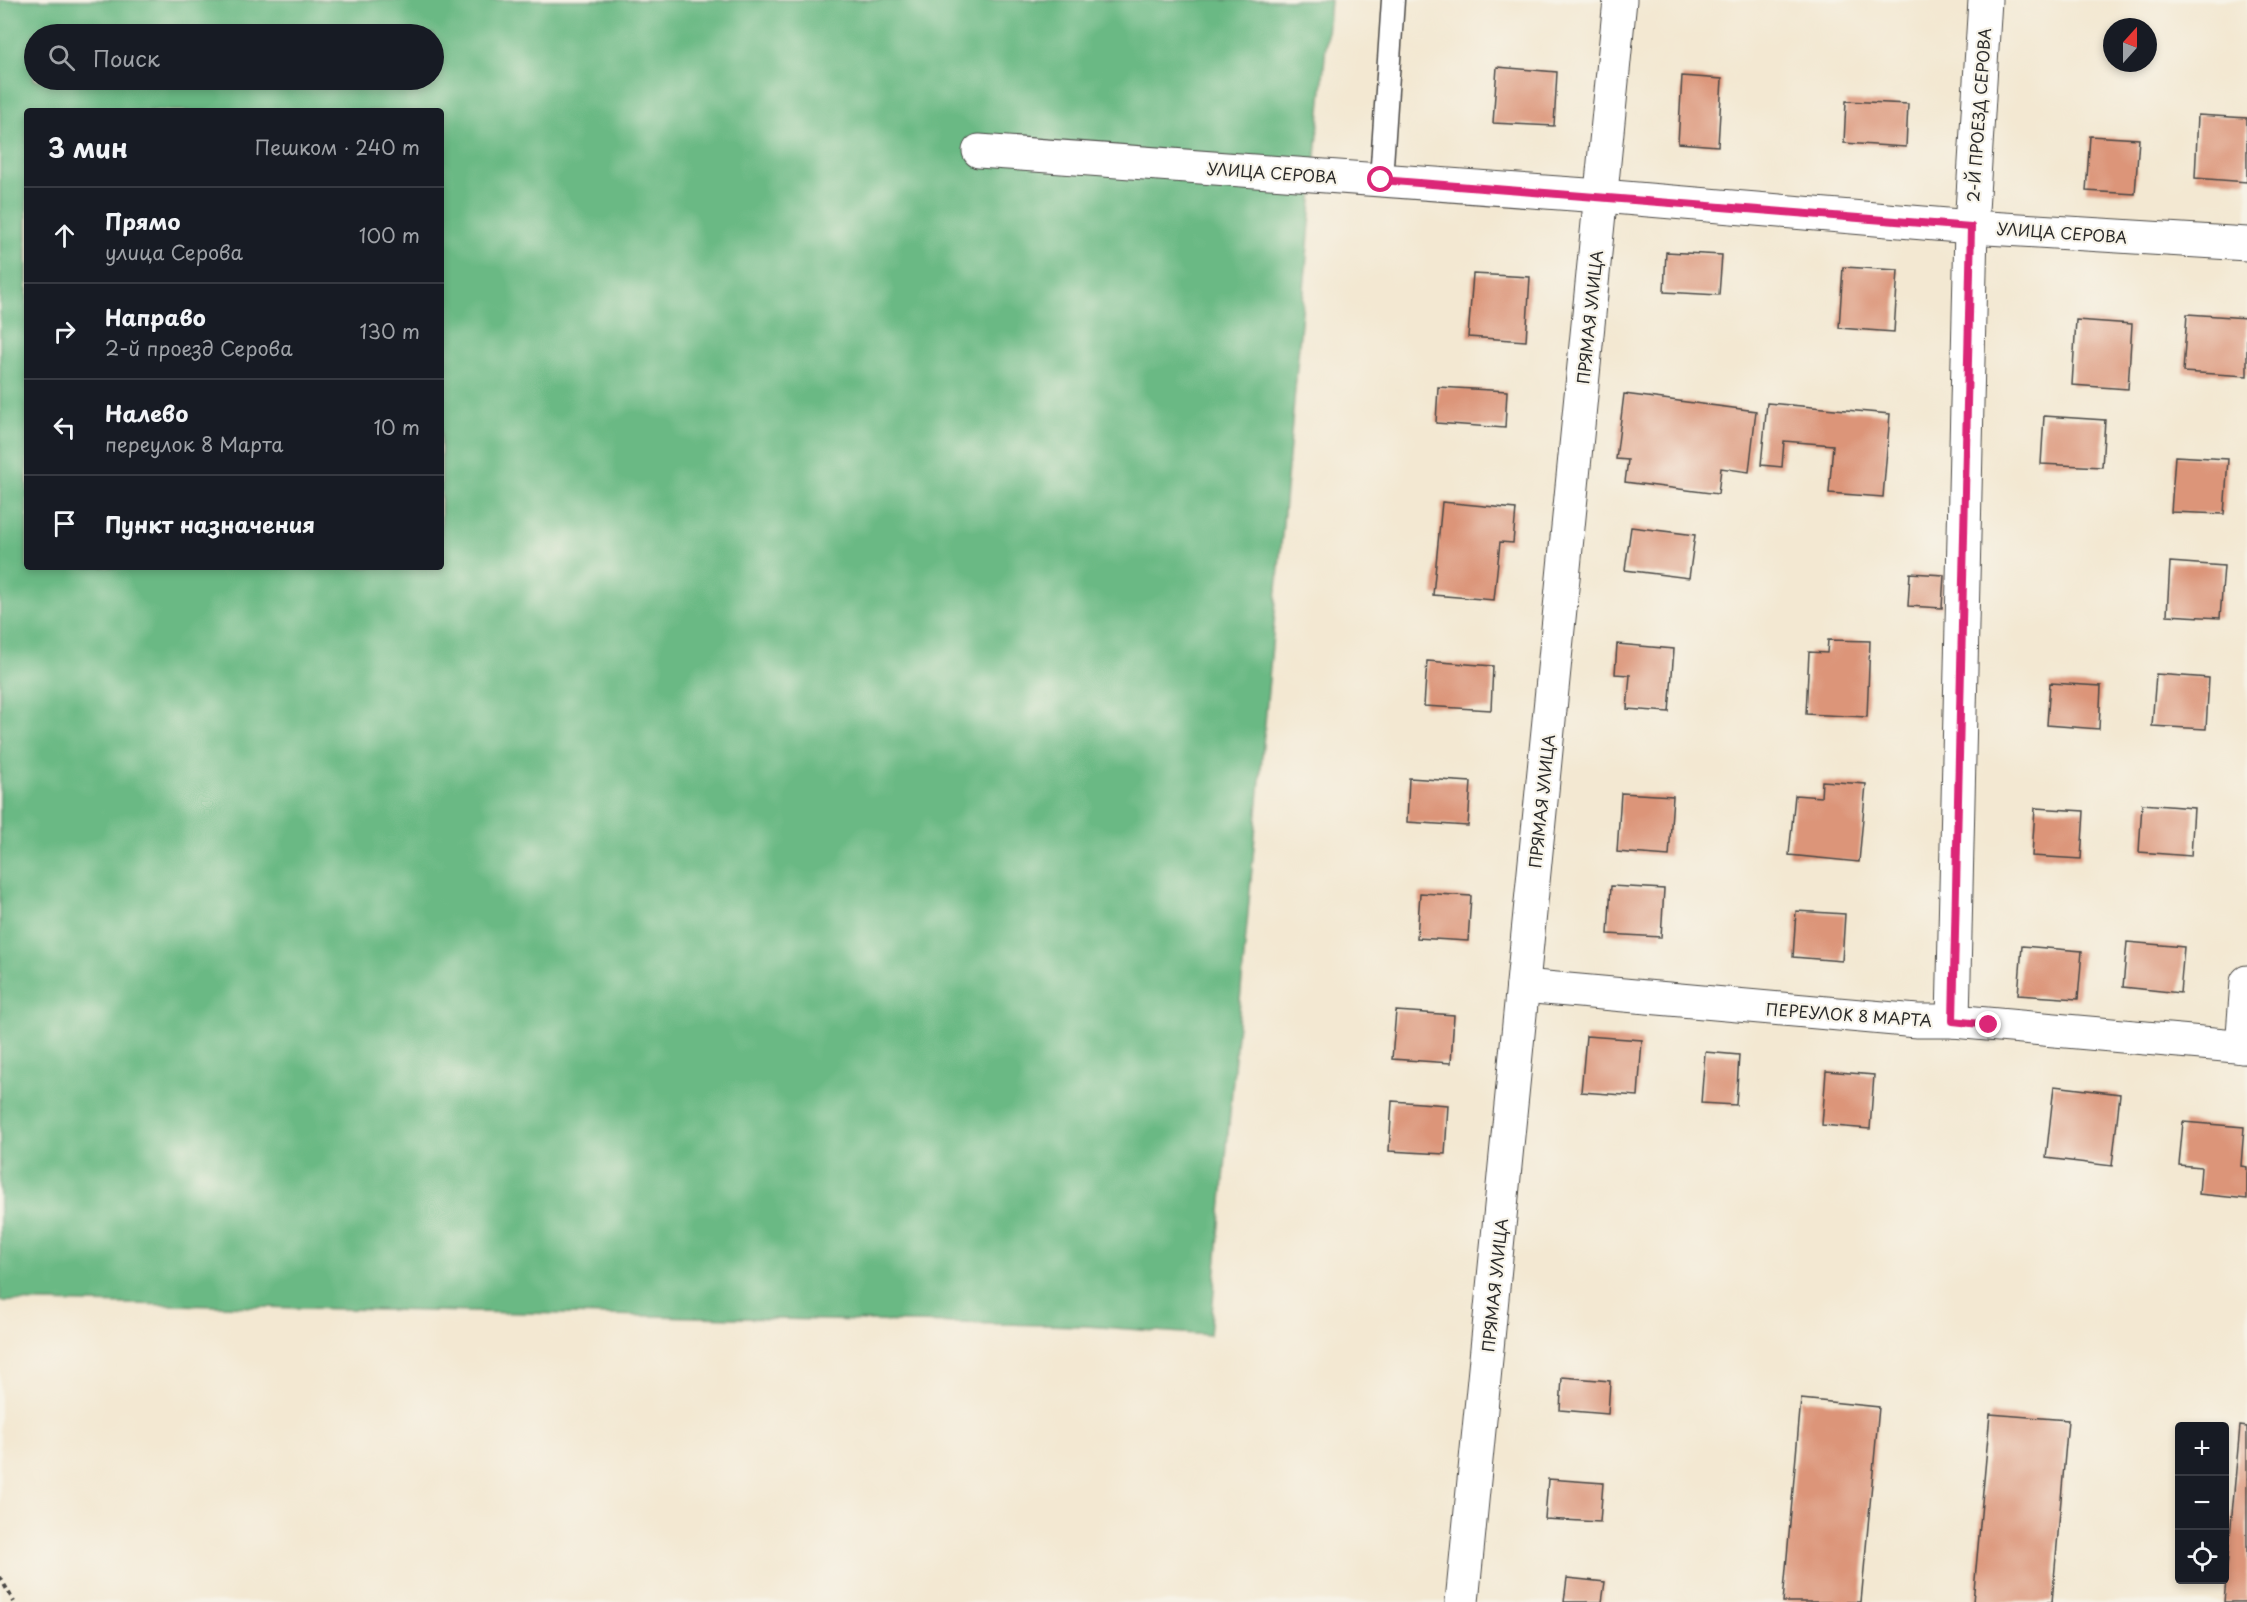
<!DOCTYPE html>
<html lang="ru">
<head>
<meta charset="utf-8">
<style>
  body { margin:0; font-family:"Playpen Sans",sans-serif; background:#242831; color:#f1f3f6 }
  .controls { position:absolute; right:18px; bottom:18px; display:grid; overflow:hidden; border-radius:6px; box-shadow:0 3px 9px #0003 }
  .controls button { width:54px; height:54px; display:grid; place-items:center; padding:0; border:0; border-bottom:2px solid #363941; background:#171b24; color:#f1f3f6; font:30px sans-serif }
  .compass { position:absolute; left:2103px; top:18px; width:54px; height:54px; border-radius:50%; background:#171b24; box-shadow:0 3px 9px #0003; rotate:21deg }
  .stop { position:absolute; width:18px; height:18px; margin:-14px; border:4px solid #db2777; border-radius:50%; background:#fff }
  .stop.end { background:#db2777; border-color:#fff; box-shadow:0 2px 6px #0008 }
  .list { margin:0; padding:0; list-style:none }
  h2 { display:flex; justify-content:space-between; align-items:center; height:78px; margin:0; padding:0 24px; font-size:26px }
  h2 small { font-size:20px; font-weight:400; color:#9ea1a6 }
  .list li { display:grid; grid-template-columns:39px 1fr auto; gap:18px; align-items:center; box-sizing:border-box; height:96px; padding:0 24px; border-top:2px solid #363941 }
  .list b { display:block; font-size:22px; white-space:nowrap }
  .list p { margin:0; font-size:20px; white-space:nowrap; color:#9ea1a6 }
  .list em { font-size:20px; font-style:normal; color:#9ea1a6 }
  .icon { flex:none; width:33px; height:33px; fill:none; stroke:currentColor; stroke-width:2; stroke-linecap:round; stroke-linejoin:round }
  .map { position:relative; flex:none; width:2247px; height:1602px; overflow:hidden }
  .search { position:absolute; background:#171b24; box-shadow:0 3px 9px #0003; left:24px; top:24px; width:420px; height:66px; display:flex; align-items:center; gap:15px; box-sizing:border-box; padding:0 21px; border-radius:33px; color:#9ea1a6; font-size:22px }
  .panel { position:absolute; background:#171b24; box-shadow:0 3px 9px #0003; left:24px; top:108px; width:420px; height:462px; border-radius:6px }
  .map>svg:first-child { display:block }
</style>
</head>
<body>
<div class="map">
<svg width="2247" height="1602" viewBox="0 0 2247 1602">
  <rect width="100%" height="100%" fill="#f7f3e8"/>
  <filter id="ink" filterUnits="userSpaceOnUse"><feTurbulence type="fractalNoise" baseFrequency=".0167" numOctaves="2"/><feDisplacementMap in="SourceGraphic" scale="12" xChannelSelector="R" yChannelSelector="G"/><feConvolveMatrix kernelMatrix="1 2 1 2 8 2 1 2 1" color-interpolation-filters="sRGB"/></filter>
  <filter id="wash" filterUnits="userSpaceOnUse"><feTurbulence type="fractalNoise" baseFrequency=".008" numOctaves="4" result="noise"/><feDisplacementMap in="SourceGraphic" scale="24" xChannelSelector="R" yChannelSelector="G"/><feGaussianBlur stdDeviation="1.35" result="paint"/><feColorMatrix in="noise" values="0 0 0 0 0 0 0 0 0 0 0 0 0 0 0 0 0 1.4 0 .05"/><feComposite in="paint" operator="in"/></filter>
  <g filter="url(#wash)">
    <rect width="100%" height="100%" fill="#f3e8d2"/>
    <path fill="#6ab984" stroke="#4a7258" stroke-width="1.5" fill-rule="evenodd" d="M0,0H1330L1210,1335L1086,1326L0,1301ZM34,34H434V80H34ZM27,111H441V567H27Z"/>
    <g id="blocks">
      <g fill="#dc9579">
        <path d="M1497,67L1557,72L1554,126L1493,123Z"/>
        <path d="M1682,76L1722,79L1718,146L1678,143Z"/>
        <path d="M1846,101L1908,104L1906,147L1844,143Z"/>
        <path d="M2198,115L2247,118V182L2195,178Z"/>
        <path d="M2090,136L2139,139L2135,194L2086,191Z"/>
        <path d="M1666,252L1722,255L1719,295L1664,292Z"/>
        <path d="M1843,267L1898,270L1894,332L1839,328Z"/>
        <path d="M1473,274L1530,277L1526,341L1468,337Z"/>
        <path d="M2187,314L2247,318V376L2183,372Z"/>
        <path d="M2076,320L2132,324L2128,389L2072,385Z"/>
        <path d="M1438,387L1507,391L1505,428L1436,423Z"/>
        <path d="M1624,394L1756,411L1749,472L1721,468L1718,494L1625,482L1628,460L1616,459Z"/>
        <path d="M1767,403L1890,414L1883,497L1829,493L1833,445L1784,441L1782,467L1761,465Z"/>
        <path d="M2044,416L2105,420L2102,467L2041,464Z"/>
        <path d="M2175,456L2228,459L2224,514L2171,512Z"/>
        <path d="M1442,502L1516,509L1513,543L1500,542L1494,600L1433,595Z"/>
        <path d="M1631,527L1695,535L1689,578L1625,570Z"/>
        <path d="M2170,562L2224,566L2220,618L2167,615Z"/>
        <path d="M1910,573L1944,575L1942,608L1908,606Z"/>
        <path d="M1828,640L1870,641L1867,717L1806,714L1809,652L1827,653Z"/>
        <path d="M1617,644L1674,649L1669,712L1627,709L1630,675L1615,674Z"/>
        <path d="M1427,661L1493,666L1491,710L1424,706Z"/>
        <path d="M2156,674L2209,678L2206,729L2152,726Z"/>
        <path d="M2050,683L2101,686L2099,729L2047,725Z"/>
        <path d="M1409,778L1471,782L1468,826L1407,822Z"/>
        <path d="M1822,781L1866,784L1859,862L1789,855L1795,795L1821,797Z"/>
        <path d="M1621,793L1673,796L1669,856L1617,852Z"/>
        <path d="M2142,804L2194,808L2191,856L2139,852Z"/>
        <path d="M2035,808L2084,811L2081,859L2032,856Z"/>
        <path d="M1611,886L1664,889L1661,937L1608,934Z"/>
        <path d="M1420,893L1471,896L1468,941L1417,938Z"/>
        <path d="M1796,911L1845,914L1842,961L1793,957Z"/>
        <path d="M2127,942L2184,947L2180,993L2123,987Z"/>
        <path d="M2022,946L2082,951L2078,999L2018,995Z"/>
        <path d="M1396,1011L1454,1015L1451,1063L1392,1059Z"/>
        <path d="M1586,1036L1642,1040L1638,1096L1581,1092Z"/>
        <path d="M1705,1052L1739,1055L1736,1105L1701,1103Z"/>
        <path d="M1826,1071L1874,1075L1870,1129L1822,1125Z"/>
        <path d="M2054,1086L2120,1094L2112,1166L2046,1158Z"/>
        <path d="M1392,1101L1448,1105L1445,1154L1389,1151Z"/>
        <path d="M2183,1122L2244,1127L2241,1166L2247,1167V1199L2199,1194L2201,1167L2179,1165Z"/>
        <path d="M1562,1377L1610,1381L1608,1414L1560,1410Z"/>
        <path d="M1801,1399L1879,1407L1861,1602H1783Z"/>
        <path d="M1990,1414L2068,1420L2052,1602H1973Z"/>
        <path d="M2240,1426L2247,1427V1602H2224Z"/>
        <path d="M1548,1479L1603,1483L1600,1522L1545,1519Z"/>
        <path d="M1567,1578L1605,1582L1602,1602H1564Z"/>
      </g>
    </g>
  </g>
  <g filter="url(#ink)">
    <use href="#blocks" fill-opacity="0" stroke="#494744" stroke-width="1.5"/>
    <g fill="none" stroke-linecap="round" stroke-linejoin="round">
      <g stroke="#494744" stroke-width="25">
        <path id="lane" d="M1381,180L1393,0"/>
      </g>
      <g stroke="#494744" stroke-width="35">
        <g id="street">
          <path d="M979,151L1601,196L1971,227L2247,244"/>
          <path d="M1523,986L1917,1021H1953L2247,1047"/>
          <path d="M1953,1021L1971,227L1985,0"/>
          <path d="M2242,1047L2247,982"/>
          <path d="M1462,1602L1620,0"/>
        </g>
      </g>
      <path stroke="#494744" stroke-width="4" stroke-dasharray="4.5 4.5" stroke-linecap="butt" d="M0,1577L14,1602"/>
      <use href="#lane" stroke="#fff" stroke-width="22"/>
      <use href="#street" stroke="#fff" stroke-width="33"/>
    </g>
  </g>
  <g fill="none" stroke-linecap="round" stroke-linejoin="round" filter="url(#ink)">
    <path stroke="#db2777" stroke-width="8" d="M1381,180L1971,227L1953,1021L1989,1025"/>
  </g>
  <g text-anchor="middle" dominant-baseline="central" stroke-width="4.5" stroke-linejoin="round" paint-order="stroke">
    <g font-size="16" fill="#2b2b2b" stroke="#f7f3e8">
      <text transform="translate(1978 115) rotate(-86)">2-Й ПРОЕЗД СЕРОВА</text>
      <text transform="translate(1272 172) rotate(4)">УЛИЦА СЕРОВА</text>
      <text transform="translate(2062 232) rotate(4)">УЛИЦА СЕРОВА</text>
      <text transform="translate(1589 317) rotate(-84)">ПРЯМАЯ УЛИЦА</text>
      <text transform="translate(1541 801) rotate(-84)">ПРЯМАЯ УЛИЦА</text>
      <text transform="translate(1849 1014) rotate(4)">ПЕРЕУЛОК 8 МАРТА</text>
      <text transform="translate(1494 1285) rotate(-84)">ПРЯМАЯ УЛИЦА</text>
    </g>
  </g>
</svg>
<div class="controls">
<button>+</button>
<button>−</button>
<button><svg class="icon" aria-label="locate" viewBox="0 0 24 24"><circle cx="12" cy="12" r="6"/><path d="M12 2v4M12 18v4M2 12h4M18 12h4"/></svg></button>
</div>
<svg class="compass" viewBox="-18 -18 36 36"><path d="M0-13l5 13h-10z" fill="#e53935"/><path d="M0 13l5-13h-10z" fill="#9ea1a6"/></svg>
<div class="stop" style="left:1381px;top:180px"></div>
<div class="stop end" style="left:1989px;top:1025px"></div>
<div class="search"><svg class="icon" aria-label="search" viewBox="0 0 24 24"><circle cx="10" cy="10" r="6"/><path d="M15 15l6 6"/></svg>Поиск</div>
<section class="panel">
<h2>3 мин<small>Пешком · 240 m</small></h2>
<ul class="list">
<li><svg class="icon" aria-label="ahead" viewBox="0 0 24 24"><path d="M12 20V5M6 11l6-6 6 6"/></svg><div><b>Прямо</b><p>улица Серова</p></div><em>100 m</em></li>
<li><svg class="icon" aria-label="right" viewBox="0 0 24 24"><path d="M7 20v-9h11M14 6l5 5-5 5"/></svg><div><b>Направо</b><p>2-й проезд Серова</p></div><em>130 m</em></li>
<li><svg class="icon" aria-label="left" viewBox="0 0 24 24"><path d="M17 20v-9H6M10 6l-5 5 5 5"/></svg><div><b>Налево</b><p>переулок 8 Марта</p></div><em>10 m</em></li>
<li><svg class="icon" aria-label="arrive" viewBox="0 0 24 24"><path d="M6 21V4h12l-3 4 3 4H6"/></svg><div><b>Пункт назначения</b></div></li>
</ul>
</section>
</div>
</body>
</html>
